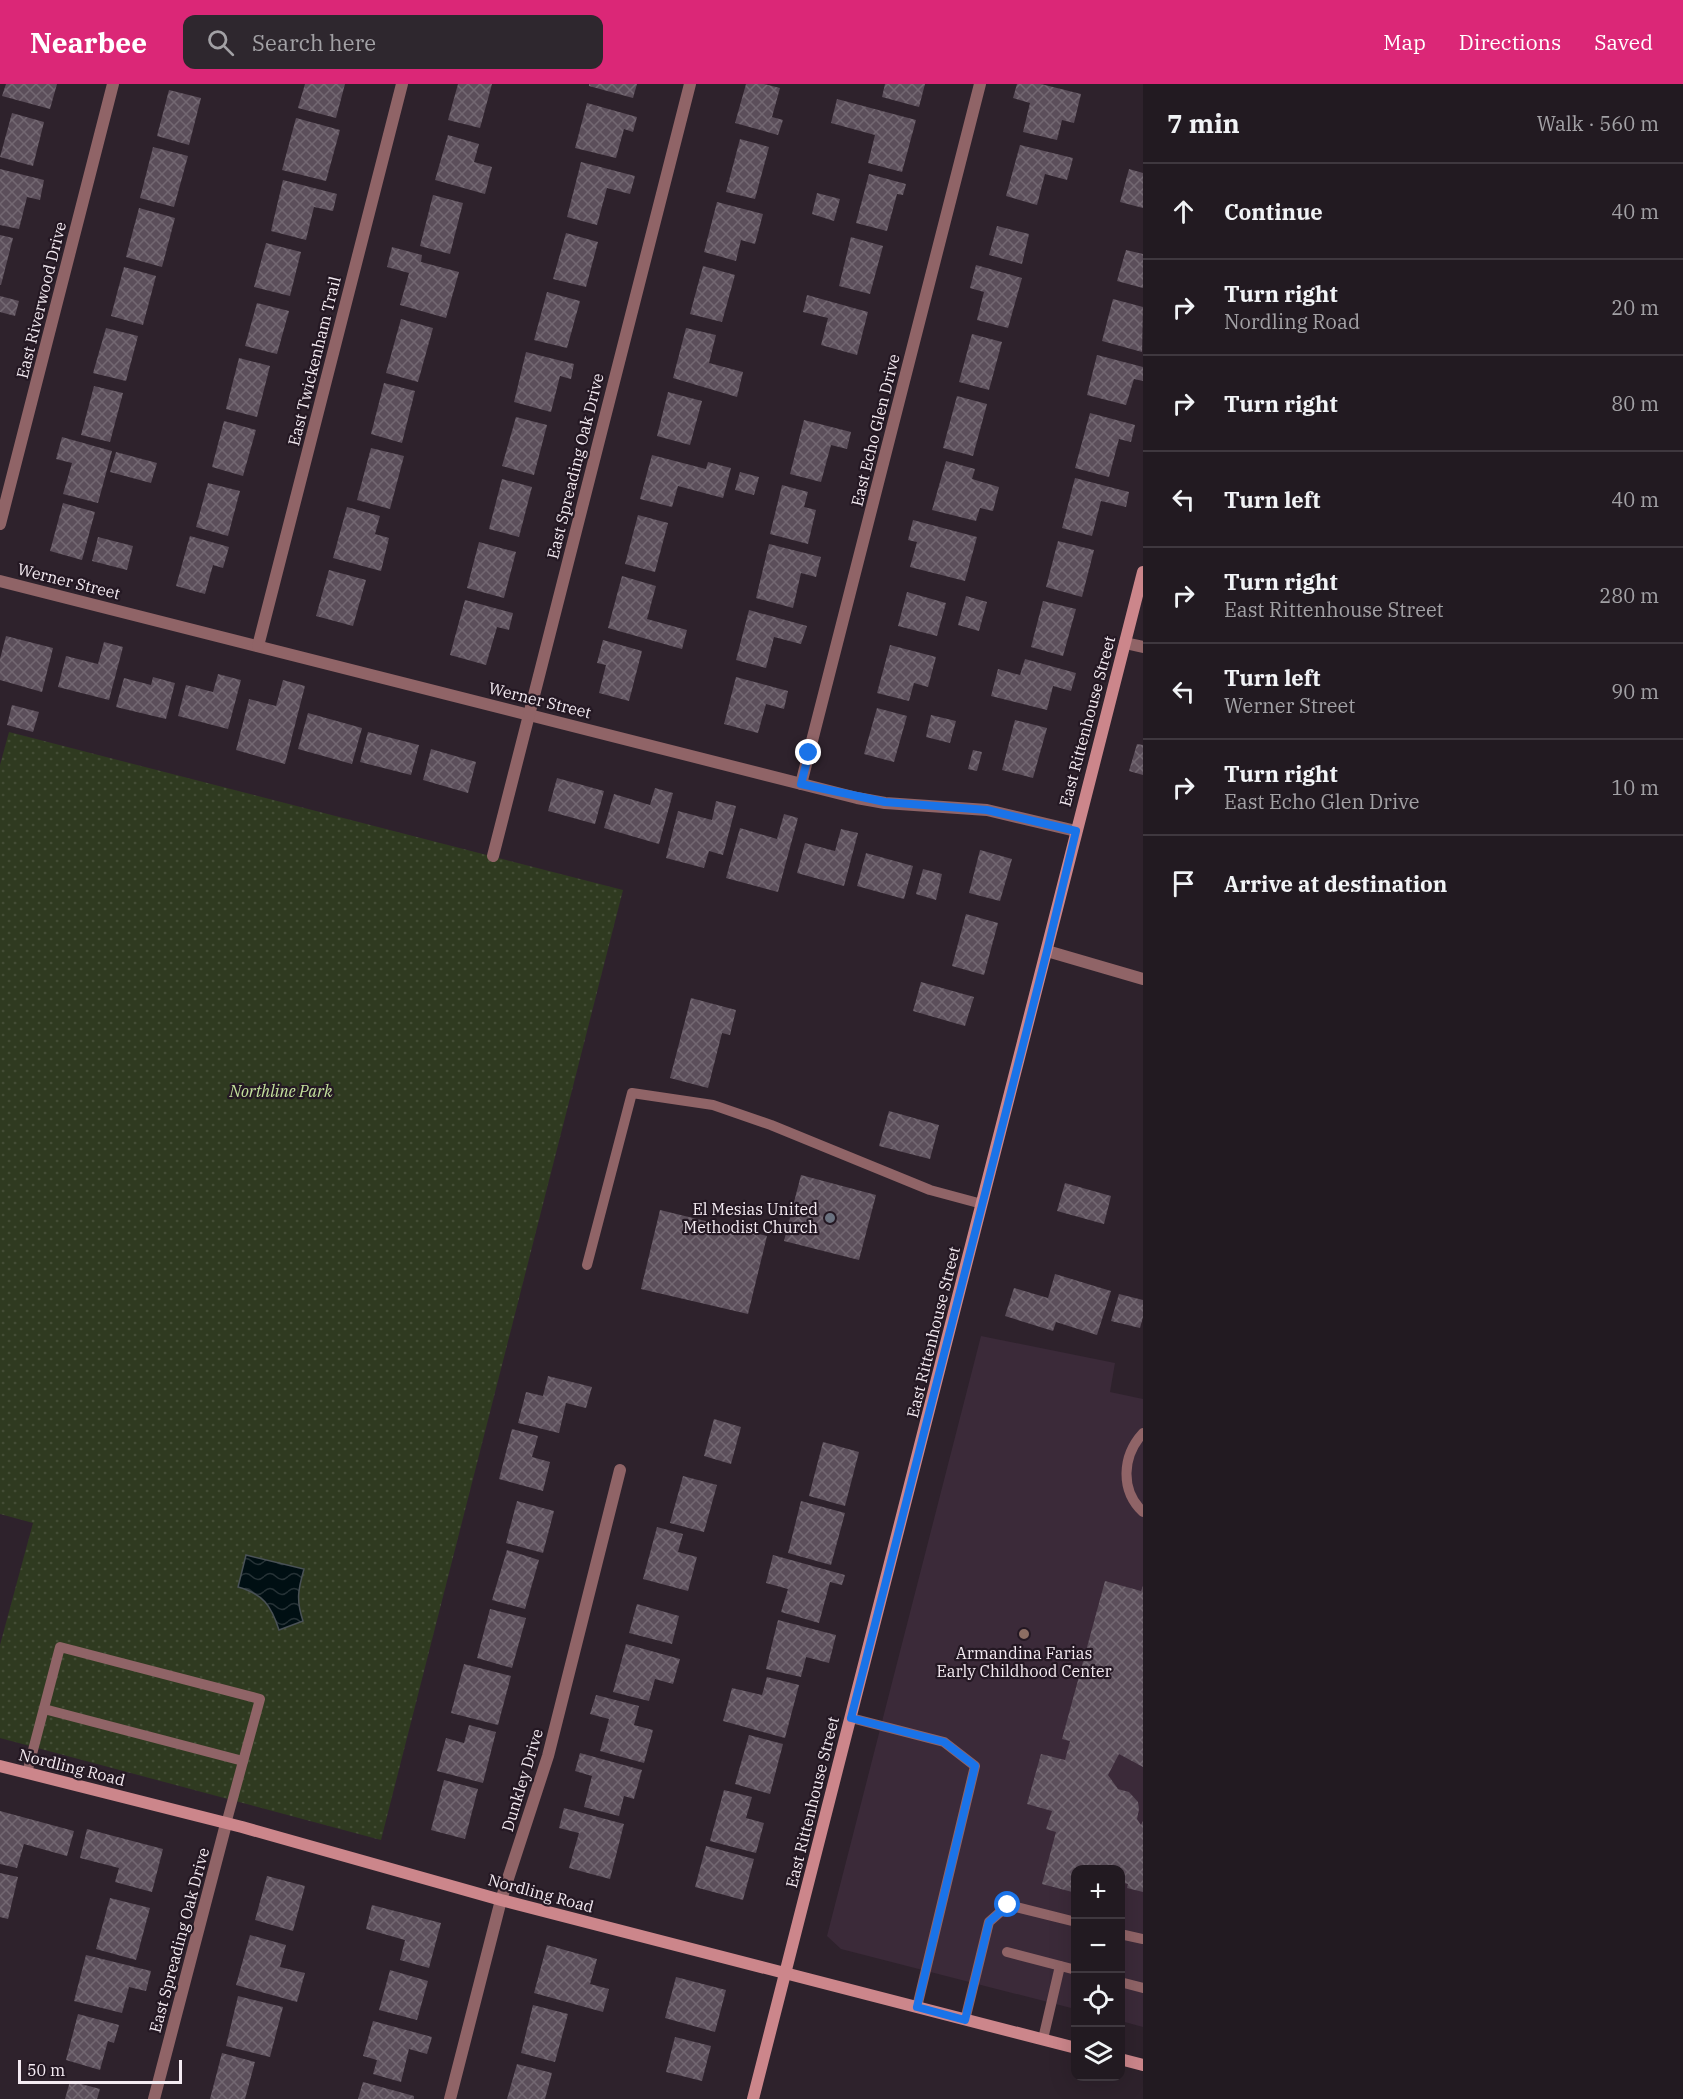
<!DOCTYPE html>
<html lang="en">
<head>
<meta charset="utf-8">
<style>
  body { margin:0; font-family:"IBM Plex Serif",serif; background:#2e272e; color:#f1f3f6 }
  .controls { position:absolute; right:18px; bottom:18px; display:grid; overflow:hidden; border-radius:12px; box-shadow:0 6px 24px #0002 }
  .controls button { width:54px; height:54px; display:grid; place-items:center; padding:0; border:0; border-bottom:2px solid #3f383f; background:#221a21; color:#f1f3f6; font:30px sans-serif }
  .scale { position:absolute; left:18px; bottom:15px; width:164px; box-sizing:border-box; padding-left:6px; border:3px solid #f4ebf2; border-top:0; font-size:16px; line-height:21px; white-space:nowrap; color:#f4ebf2; -webkit-text-stroke:4px #241823; paint-order:stroke }
  .stop { position:absolute; width:18px; height:18px; margin:-14px; border:4px solid #1a73e8; border-radius:50%; background:#fff }
  .stop.end { background:#1a73e8; border-color:#fff; box-shadow:0 2px 6px #0008 }
  .list { margin:0; padding:0; list-style:none }
  h2 { display:flex; justify-content:space-between; align-items:center; height:78px; margin:0; padding:0 24px; font-size:26px }
  h2 small { font-size:20px; font-weight:400; color:#a2a1a5 }
  .list li { display:grid; grid-template-columns:39px 1fr auto; gap:18px; align-items:center; box-sizing:border-box; height:96px; padding:0 24px; border-top:2px solid #3f383f }
  .list b { display:block; font-size:22px; white-space:nowrap }
  .list p { margin:0; font-size:20px; white-space:nowrap; color:#a2a1a5 }
  .list em { font-size:20px; font-style:normal; color:#a2a1a5 }
  .icon { flex:none; width:33px; height:33px; fill:none; stroke:currentColor; stroke-width:2; stroke-linecap:round; stroke-linejoin:round }
  .map { position:relative; flex:none; width:1143px; height:2015px; overflow:hidden }
  header { display:flex; align-items:center; gap:36px; box-sizing:border-box; height:84px; padding:0 30px; background:#db2777; color:#fff }
  header strong { font-size:28px }
  nav { display:flex; gap:33px; margin-inline-start:auto; font-size:21px }
  .search { width:420px; height:54px; background:#2e272e; display:flex; align-items:center; gap:15px; box-sizing:border-box; padding:0 21px; border-radius:12px; color:#a2a1a5; font-size:22px }
  main { display:flex }
  aside { flex:1; background:#221a21 }
  .map>svg:first-child { display:block }
</style>
</head>
<body>
<header>
<strong>Nearbee</strong>
<div class="search"><svg class="icon" aria-label="search" viewBox="0 0 24 24"><circle cx="10" cy="10" r="6"/><path d="M15 15l6 6"/></svg>Search here</div>
<nav><a>Map</a><a>Directions</a><a>Saved</a></nav>
</header>
<main>
<div class="map">
<svg width="1143" height="2015" viewBox="0 0 1143 2015">
  <defs>
    <pattern id="park-dots" width="8" height="8" patternUnits="userSpaceOnUse" patternTransform="scale(1.5)"><rect width="8" height="8" fill="#2f3a20"/><path d="M2 2h.1M6 6h.1" fill="none" stroke="#444d36" stroke-width="1.8" stroke-linecap="round"/></pattern>
    <pattern id="water-waves" width="16" height="10" patternUnits="userSpaceOnUse" patternTransform="scale(1.5)"><rect width="16" height="10" fill="#000f13"/><path d="M0 5q4-4 8 0t8 0" fill="none" stroke="#263236"/></pattern>
    <pattern id="building-cross-hatch" width="8" height="8" patternUnits="userSpaceOnUse" patternTransform="scale(1.5)"><rect width="8" height="8" fill="#5b4e5a"/><path d="M0 0l8 8M0 8l8-8" fill="none" stroke="#736872"/></pattern>
  </defs>
  <rect width="100%" height="100%" fill="#2e222c"/>
  <path fill="#3b2a39" d="M981,1252L1115,1279L1110,1308L1143,1315V1943L1121,1937L1120,1786H1076L1075,1925L841,1865L827,1852Z"/>
  <path fill="url(#park-dots)" d="M9,648L623,806L381,1756L0,1654V1561L33,1439L0,1430V681Z"/>
  <path fill="url(#water-waves)" stroke="#495156" stroke-width="1.5" d="M246,1471L304,1485C298,1506 296,1516 303,1537L279,1546C271,1521 263,1510 238,1503Z"/>
  <g fill="url(#building-cross-hatch)">
    <path d="M6,0H57L50,25L2,12Z"/>
    <path d="M305,0H345L336,34L298,24Z"/>
    <path d="M458,0H492L480,44L448,36Z"/>
    <path d="M589,0H637L633,14L589,2Z"/>
    <path d="M746,0H764L780,4L772,33L783,36L778,51L735,39Z"/>
    <path d="M885,0H925L919,23L882,13Z"/>
    <path d="M1017,0H1041L1081,10L1074,39L1062,36L1057,56L1023,48L1030,19L1013,14Z"/>
    <path d="M169,6L201,14L189,61L157,52Z"/>
    <path d="M837,15L916,36L902,88L868,79L875,51L831,39Z"/>
    <path d="M587,19L637,33L633,48L624,45L616,74L575,64Z"/>
    <path d="M12,29L44,38L33,82L0,73Z"/>
    <path d="M296,34L340,46L326,97L282,86Z"/>
    <path d="M448,51L479,60L474,78L492,83L485,110L435,96Z"/>
    <path d="M740,55L769,63L755,115L726,108Z"/>
    <path d="M1020,61L1073,74L1067,96L1045,90L1037,121L1006,112Z"/>
    <path d="M153,63L188,72L174,123L140,114Z"/>
    <path d="M581,78L635,92L630,110L607,104L597,141L567,133Z"/>
    <path d="M0,85L44,96L40,116L27,113L19,145L0,141Z"/>
    <path d="M1129,85L1143,89V124L1120,118Z"/>
    <path d="M869,90L906,100L903,111L897,110L887,147L856,139Z"/>
    <path d="M283,96L337,110L333,127L314,123L306,156L271,147Z"/>
    <path d="M817,109L840,115L834,137L812,130Z"/>
    <path d="M433,111L463,119L450,170L420,162Z"/>
    <path d="M717,118L763,130L755,160L741,156L736,177L704,168Z"/>
    <path d="M139,124L175,134L162,183L126,173Z"/>
    <path d="M997,142L1029,150L1022,180L989,171Z"/>
    <path d="M566,149L598,158L586,203L553,195Z"/>
    <path d="M0,151L13,154L1,201H0Z"/>
    <path d="M851,153L883,162L870,210L839,202Z"/>
    <path d="M266,159L301,168L290,212L254,203Z"/>
    <path d="M392,163L422,171L421,178L459,188L446,234L400,221L409,189L387,183Z"/>
    <path d="M1126,166L1143,170V204L1117,197Z"/>
    <path d="M976,181L1022,194L1008,244L977,236L984,208L970,204Z"/>
    <path d="M703,182L735,191L722,238L690,230Z"/>
    <path d="M124,183L156,192L143,241L111,232Z"/>
    <path d="M547,208L580,217L567,264L534,256Z"/>
    <path d="M807,211L868,228L857,271L821,261L828,234L803,228Z"/>
    <path d="M0,212L19,217L15,232L0,228Z"/>
    <path d="M1113,215L1143,223L1142,268L1102,257Z"/>
    <path d="M257,219L289,227L277,270L245,262Z"/>
    <path d="M401,235L433,244L418,298L386,289Z"/>
    <path d="M106,244L138,252L126,297L93,289Z"/>
    <path d="M686,244L716,251L709,279L743,288L737,313L673,294Z"/>
    <path d="M972,250L1002,258L989,306L959,298Z"/>
    <path d="M526,268L574,280L571,295L560,292L551,328L514,318Z"/>
    <path d="M1097,271L1143,283V297L1134,295L1126,321L1087,311Z"/>
    <path d="M239,274L270,282L257,333L226,325Z"/>
    <path d="M384,299L415,307L402,359L371,350Z"/>
    <path d="M94,302L123,309L110,358L81,351Z"/>
    <path d="M668,308L702,317L690,361L657,352Z"/>
    <path d="M957,312L987,320L973,372L943,364Z"/>
    <path d="M1090,329L1135,341L1131,358L1119,355L1109,393L1075,384Z"/>
    <path d="M516,333L547,341L534,391L502,382Z"/>
    <path d="M804,336L851,348L847,365L831,361L821,398L790,390Z"/>
    <path d="M224,337L256,346L243,392L212,383Z"/>
    <path d="M62,353L112,367L98,419L63,410L72,379L56,375Z"/>
    <path d="M371,364L404,372L390,425L357,416Z"/>
    <path d="M116,368L157,379L151,399L110,388Z"/>
    <path d="M652,371L706,385L708,378L731,384L723,414L678,402L672,423L640,415Z"/>
    <path d="M946,377L975,385L972,395L999,403L993,427L980,424L976,437L932,426Z"/>
    <path d="M740,388L759,393L754,411L735,406Z"/>
    <path d="M1075,394L1129,408L1126,423L1101,417L1092,452L1062,444Z"/>
    <path d="M502,395L532,403L519,453L489,445Z"/>
    <path d="M208,399L240,407L228,452L196,443Z"/>
    <path d="M782,401L808,408L804,423L816,426L808,460L770,450Z"/>
    <path d="M63,419L95,428L82,476L50,467Z"/>
    <path d="M347,423L380,432L375,450L389,454L381,487L333,474Z"/>
    <path d="M638,431L668,439L655,488L625,480Z"/>
    <path d="M913,436L977,453L965,497L910,483L917,458L908,456Z"/>
    <path d="M190,452L229,463L223,484L213,481L205,510L176,502Z"/>
    <path d="M98,453L133,462L127,486L92,477Z"/>
    <path d="M1058,457L1094,466L1082,513L1046,503Z"/>
    <path d="M479,458L516,468L504,514L467,504Z"/>
    <path d="M769,460L821,473L816,493L801,489L793,524L756,514Z"/>
    <path d="M329,486L366,496L353,542L316,532Z"/>
    <path d="M622,492L656,502L647,535L687,546L682,565L608,544Z"/>
    <path d="M907,508L946,519L937,552L898,542Z"/>
    <path d="M966,512L987,518L979,547L958,541Z"/>
    <path d="M465,516L513,529L509,546L497,543L486,581L450,571Z"/>
    <path d="M1043,517L1076,525L1063,572L1031,563Z"/>
    <path d="M749,526L807,542L801,560L774,553L766,584L736,576Z"/>
    <path d="M6,552L53,564L42,608L0,596V575Z"/>
    <path d="M603,556L642,567L629,617L599,609L606,581L597,579Z"/>
    <path d="M104,558L123,563L109,616L58,603L66,572L98,580Z"/>
    <path d="M890,561L936,573L928,603L914,599L909,617L877,609Z"/>
    <path d="M1025,575L1076,589L1071,607L1053,602L1047,626L991,612L998,585L1020,591Z"/>
    <path d="M218,590L241,596L228,645L178,632L186,601L213,608Z"/>
    <path d="M153,593L175,599L166,635L116,623L124,594L151,601Z"/>
    <path d="M736,593L788,607L784,625L766,620L758,649L724,640Z"/>
    <path d="M283,596L305,602L285,680L236,666L249,615L276,622Z"/>
    <path d="M12,621L39,628L33,648L7,641Z"/>
    <path d="M877,624L907,632L894,678L864,670Z"/>
    <path d="M308,629L362,644L352,680L298,665Z"/>
    <path d="M931,631L956,637L950,659L926,653Z"/>
    <path d="M1015,636L1047,644L1033,694L1002,686Z"/>
    <path d="M368,648L419,661L411,691L360,678Z"/>
    <path d="M1137,660L1143,661V691L1129,687Z"/>
    <path d="M431,665L476,678L468,709L423,696Z"/>
    <path d="M973,666L982,668L977,687L968,685Z"/>
    <path d="M557,694L604,707L595,740L548,727Z"/>
    <path d="M655,704L673,709L659,760L604,744L614,710L650,721Z"/>
    <path d="M716,717L736,722L723,771L709,767L704,784L666,774L678,727L712,736Z"/>
    <path d="M784,730L798,734L778,808L726,794L740,744L777,755Z"/>
    <path d="M841,745L858,749L844,802L797,789L805,759L835,767Z"/>
    <path d="M980,766L1012,775L1000,817L969,809Z"/>
    <path d="M866,769L913,782L904,815L857,802Z"/>
    <path d="M923,785L942,790L936,816L916,810Z"/>
    <path d="M966,830L998,839L984,891L952,882Z"/>
    <path d="M921,898L974,913L965,942L913,927Z"/>
    <path d="M691,914L736,926L730,951L722,949L708,1004L670,994Z"/>
    <path d="M889,1027L939,1041L930,1075L879,1062Z"/>
    <path d="M801,1091L876,1111L859,1176L784,1157Z"/>
    <path d="M1065,1099L1111,1112L1104,1140L1057,1127Z"/>
    <path d="M660,1126L767,1152L748,1230L641,1205Z"/>
    <path d="M1055,1190L1111,1207L1097,1251L1056,1238L1053,1247L1005,1232L1014,1204L1048,1214Z"/>
    <path d="M1119,1210L1143,1216V1233L1140,1244L1111,1237Z"/>
    <path d="M548,1292L592,1303L586,1324L566,1319L559,1349L518,1339L526,1308L543,1312Z"/>
    <path d="M714,1335L741,1343L731,1380L704,1372Z"/>
    <path d="M512,1345L538,1352L532,1373L550,1378L543,1407L499,1395Z"/>
    <path d="M823,1358L859,1368L845,1422L809,1412Z"/>
    <path d="M683,1392L717,1401L704,1448L670,1439Z"/>
    <path d="M517,1417L554,1427L543,1469L506,1459Z"/>
    <path d="M801,1417L845,1429L831,1481L788,1469Z"/>
    <path d="M657,1443L683,1450L678,1468L697,1473L688,1507L643,1495Z"/>
    <path d="M507,1466L539,1476L525,1525L492,1516Z"/>
    <path d="M773,1471L845,1491L842,1501L830,1498L819,1539L781,1528L788,1505L766,1499Z"/>
    <path d="M1105,1497L1141,1507L1143,1502V1683L1119,1670L1108,1691L1118,1705L1129,1708L1138,1718L1139,1725L1137,1735L1141,1741L1143,1737V1808L1127,1804L1128,1800L1120,1798V1786H1076V1809L1042,1800L1056,1748L1046,1745L1052,1727L1027,1720L1041,1670L1065,1676L1070,1657L1062,1655Z"/>
    <path d="M637,1520L679,1532L672,1560L629,1549Z"/>
    <path d="M490,1525L526,1534L512,1584L477,1574Z"/>
    <path d="M778,1536L836,1551L829,1579L806,1573L801,1593L766,1585Z"/>
    <path d="M626,1560L680,1575L673,1600L655,1595L649,1617L613,1608Z"/>
    <path d="M464,1580L511,1592L498,1641L451,1629Z"/>
    <path d="M767,1593L799,1601L785,1654L723,1637L732,1604L762,1611Z"/>
    <path d="M596,1611L639,1622L634,1641L653,1646L644,1679L600,1667L609,1635L590,1630Z"/>
    <path d="M469,1641L496,1648L483,1699L437,1687L446,1654L464,1659Z"/>
    <path d="M749,1651L783,1660L770,1710L735,1700Z"/>
    <path d="M580,1669L642,1686L634,1715L624,1712L619,1732L584,1723L592,1692L575,1687Z"/>
    <path d="M444,1696L478,1705L465,1755L431,1746Z"/>
    <path d="M724,1706L752,1713L746,1734L764,1739L756,1769L710,1757Z"/>
    <path d="M564,1724L624,1740L610,1795L569,1784L579,1749L559,1744Z"/>
    <path d="M0,1727L74,1747L67,1772L24,1760L17,1784L0,1780Z"/>
    <path d="M87,1745L163,1765L152,1808L115,1798L119,1784L80,1774Z"/>
    <path d="M706,1762L754,1775L743,1816L695,1803Z"/>
    <path d="M0,1789L18,1793L8,1835L0,1833Z"/>
    <path d="M267,1792L305,1802L293,1847L255,1836Z"/>
    <path d="M110,1814L150,1824L136,1876L96,1865Z"/>
    <path d="M372,1821L441,1839L429,1884L400,1876L405,1856L366,1845Z"/>
    <path d="M250,1851L286,1861L280,1883L305,1889L297,1918L236,1901Z"/>
    <path d="M547,1861L597,1875L590,1900L609,1905L603,1928L534,1909Z"/>
    <path d="M86,1871L151,1887L146,1907L129,1903L122,1929L74,1917Z"/>
    <path d="M390,1886L428,1897L417,1936L379,1926Z"/>
    <path d="M676,1893L726,1906L715,1948L665,1934Z"/>
    <path d="M238,1912L283,1923L270,1973L226,1962Z"/>
    <path d="M533,1921L568,1930L555,1978L521,1969Z"/>
    <path d="M78,1930L119,1941L114,1959L108,1957L100,1986L66,1976Z"/>
    <path d="M373,1937L432,1953L427,1970L409,1965L401,1998L373,1990L377,1976L363,1972Z"/>
    <path d="M675,1953L711,1962L702,1997L666,1988Z"/>
    <path d="M222,1969L255,1978L245,2015H210Z"/>
    <path d="M517,1980L552,1989L545,2015H507Z"/>
    <path d="M70,1997L100,2005L97,2015H65Z"/>
    <path d="M363,1998L414,2012V2015H358Z"/>
  </g>
  <g fill="none" stroke-linecap="round" stroke-linejoin="round">
    <g stroke="#906467" stroke-width="10">
      <path d="M587,1181L632,1009L713,1021L771,1041L930,1106L982,1120"/>
      <path d="M1143,1349C1122,1372 1120,1406 1143,1428"/>
      <path d="M44,1625L243,1677"/>
      <path d="M851,1634L944,1658L975,1682L917,1923"/>
      <path d="M27,1689L60,1563L260,1615L226,1740"/>
      <path d="M1120,1850L1143,1855"/>
      <path d="M1007,1868L1076,1886"/>
      <path d="M1120,1898L1143,1904"/>
      <path d="M965,1936L989,1838L1008,1821L1076,1838"/>
      <path d="M1043,1955L1060,1882"/>
    </g>
    <g stroke="#906467" stroke-width="12">
      <path d="M0,440L113,0"/>
      <path d="M0,497L857,714L885,719L987,726L1076,747"/>
      <path d="M1125,559L1143,563"/>
      <path d="M258,562L402,0"/>
      <path d="M801,700L980,0"/>
      <path d="M493,772L690,0"/>
      <path d="M1047,867L1143,895"/>
      <path d="M154,2015L226,1740"/>
      <path d="M450,2015L501,1816L548,1672L620,1386"/>
    </g>
    <g stroke="#cc868b" stroke-width="12">
      <path d="M0,1682L242,1743L501,1816L1076,1964"/>
      <path d="M1120,1975L1143,1981"/>
      <path d="M753,2015L1143,488"/>
    </g>
  </g>
  <g fill="none" stroke-linecap="round" stroke-linejoin="round">
    <path stroke="#1a73e8" stroke-width="8" d="M809,669L801,700L885,718L987,726L1076,747L1047,867L851,1634L944,1658L975,1682L917,1923L965,1936L989,1838L1008,1821"/>
  </g>
  <circle fill="#6b7280" stroke="#241823" stroke-width="2" cx="830" cy="1134" r="6"/>
  <circle fill="#8d6e63" stroke="#241823" stroke-width="2" cx="1024" cy="1550" r="6"/>
  <g text-anchor="middle" dominant-baseline="central" stroke-width="4.5" stroke-linejoin="round" paint-order="stroke">
    <g font-size="16" fill="#f4ebf2" stroke="#241823">
      <text transform="translate(41 216) rotate(-76)">East Riverwood Drive</text>
      <text transform="translate(314 277) rotate(-76)">East Twickenham Trail</text>
      <text transform="translate(875 346) rotate(-76)">East Echo Glen Drive</text>
      <text transform="translate(575 382) rotate(-76)">East Spreading Oak Drive</text>
      <text transform="translate(69 497) rotate(14)">Werner Street</text>
      <text transform="translate(540 616) rotate(14)">Werner Street</text>
      <text transform="translate(1087 637) rotate(-75)">East Rittenhouse Street</text>
      <text transform="translate(933 1248) rotate(-76)">East Rittenhouse Street</text>
      <text transform="translate(72 1683) rotate(14)">Nordling Road</text>
      <text transform="translate(522 1696) rotate(-73)">Dunkley Drive</text>
      <text transform="translate(812 1718) rotate(-76)">East Rittenhouse Street</text>
      <text transform="translate(541 1809) rotate(15)">Nordling Road</text>
      <text transform="translate(179 1856) rotate(-75)">East Spreading Oak Drive</text>
    </g>
    <g font-size="16" font-style="italic" fill="#c5e39e" stroke="#241823">
      <text x="281" y="1007">Northline Park</text>
    </g>
    <g font-size="16" fill="#f4ebf2" stroke="#241823" text-anchor="end">
      <text x="818" y="1125">El Mesias United<tspan x="818" dy="18">Methodist Church</tspan></text>
      <text x="1024" y="1569" text-anchor="middle">Armandina Farias<tspan x="1024" dy="18">Early Childhood Center</tspan></text>
    </g>
  </g>
</svg>
<div class="controls">
<button>+</button>
<button>−</button>
<button><svg class="icon" aria-label="locate" viewBox="0 0 24 24"><circle cx="12" cy="12" r="6"/><path d="M12 2v4M12 18v4M2 12h4M18 12h4"/></svg></button>
<button><svg class="icon" aria-label="layers" viewBox="0 0 24 24"><path d="M12 4l9 5-9 5-9-5zM3 14l9 5 9-5"/></svg></button>
</div>
<div class="scale">50 m</div>
<div class="stop" style="left:1008px;top:1821px"></div>
<div class="stop end" style="left:809px;top:669px"></div>
</div>
<aside>
<h2>7 min<small>Walk · 560 m</small></h2>
<ul class="list">
<li><svg class="icon" aria-label="ahead" viewBox="0 0 24 24"><path d="M12 20V5M6 11l6-6 6 6"/></svg><div><b>Continue</b></div><em>40 m</em></li>
<li><svg class="icon" aria-label="right" viewBox="0 0 24 24"><path d="M7 20v-9h11M14 6l5 5-5 5"/></svg><div><b>Turn right</b><p>Nordling Road</p></div><em>20 m</em></li>
<li><svg class="icon" aria-label="right" viewBox="0 0 24 24"><path d="M7 20v-9h11M14 6l5 5-5 5"/></svg><div><b>Turn right</b></div><em>80 m</em></li>
<li><svg class="icon" aria-label="left" viewBox="0 0 24 24"><path d="M17 20v-9H6M10 6l-5 5 5 5"/></svg><div><b>Turn left</b></div><em>40 m</em></li>
<li><svg class="icon" aria-label="right" viewBox="0 0 24 24"><path d="M7 20v-9h11M14 6l5 5-5 5"/></svg><div><b>Turn right</b><p>East Rittenhouse Street</p></div><em>280 m</em></li>
<li><svg class="icon" aria-label="left" viewBox="0 0 24 24"><path d="M17 20v-9H6M10 6l-5 5 5 5"/></svg><div><b>Turn left</b><p>Werner Street</p></div><em>90 m</em></li>
<li><svg class="icon" aria-label="right" viewBox="0 0 24 24"><path d="M7 20v-9h11M14 6l5 5-5 5"/></svg><div><b>Turn right</b><p>East Echo Glen Drive</p></div><em>10 m</em></li>
<li><svg class="icon" aria-label="arrive" viewBox="0 0 24 24"><path d="M6 21V4h12l-3 4 3 4H6"/></svg><div><b>Arrive at destination</b></div></li>
</ul>
</aside>
</main>
</body>
</html>
